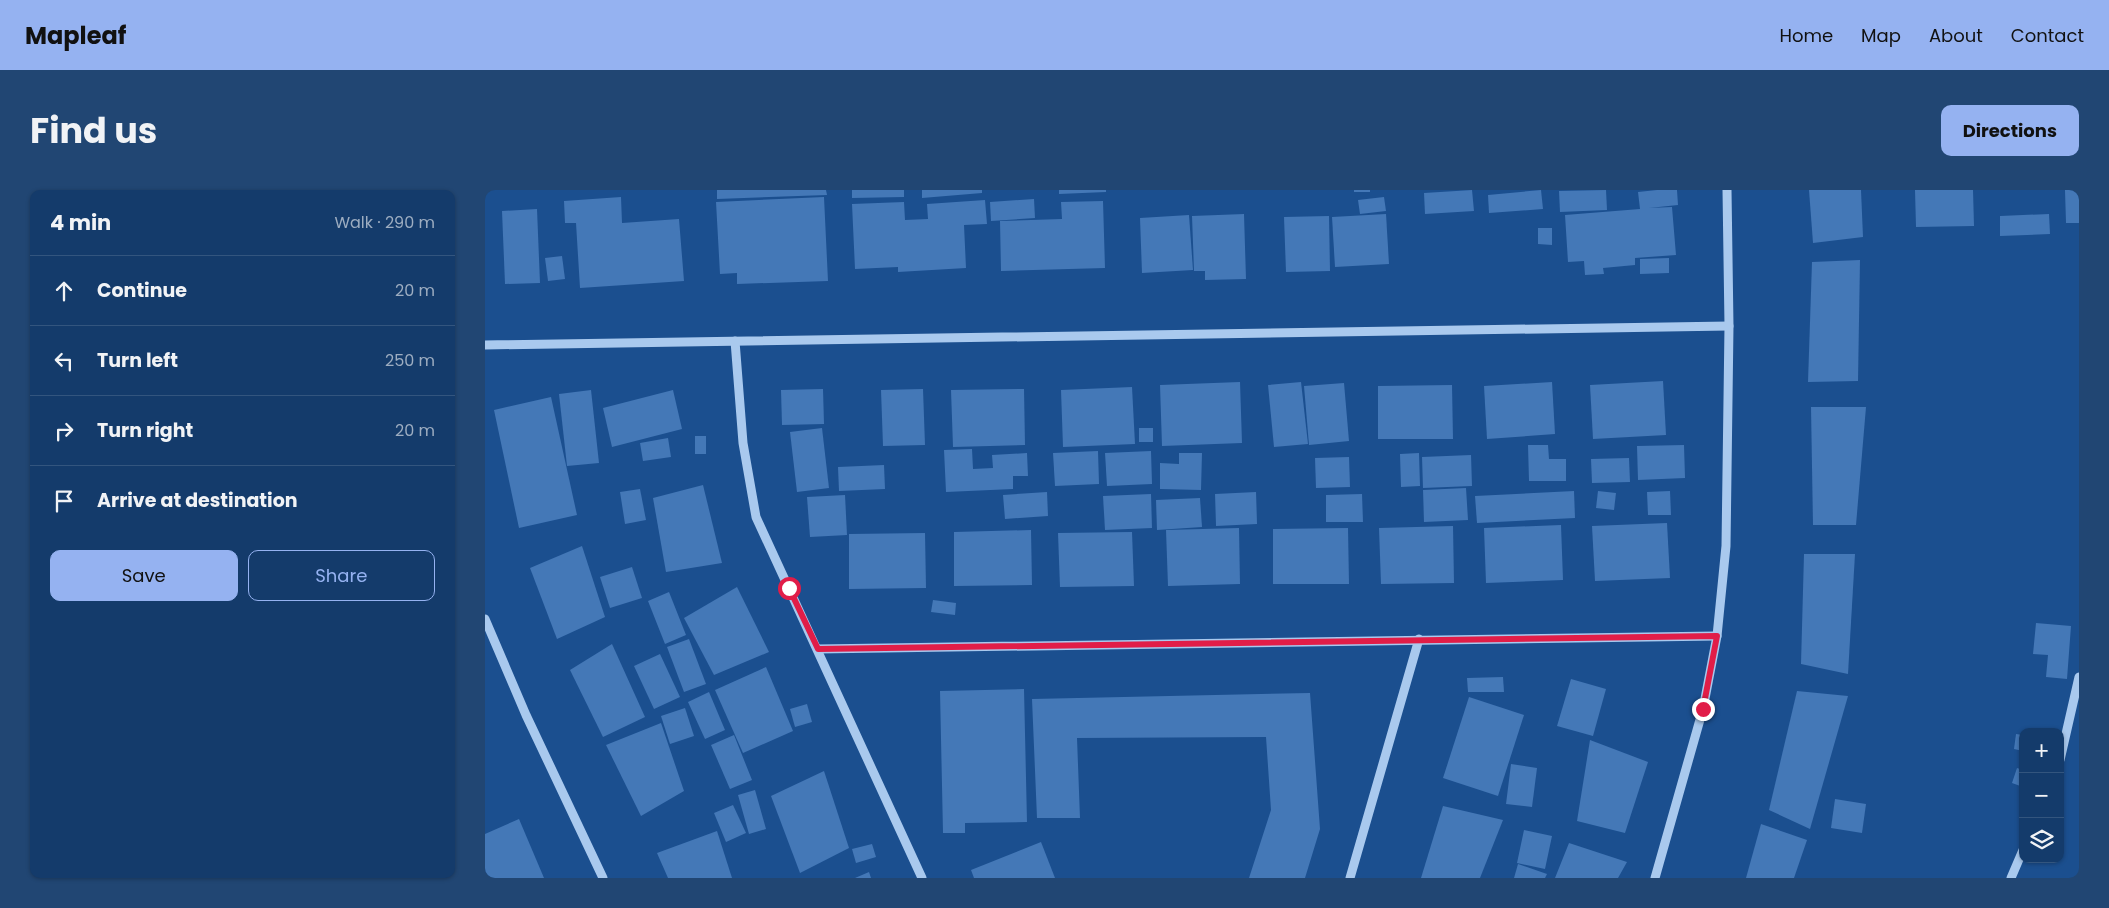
<!DOCTYPE html>
<html lang="en">
<head>
<meta charset="utf-8">
<style>
  body { margin:0; font-family:Poppins,sans-serif; background:#214673; color:#f1f3f6 }
  .controls { position:absolute; right:15px; bottom:15px; display:grid; overflow:hidden; border-radius:10px; box-shadow:0 1px 4px #0004 }
  .controls button { width:45px; height:45px; display:grid; place-items:center; padding:0; border:0; border-bottom:1px solid #33557e; background:#143b6b; color:#f1f3f6; font:25px sans-serif }
  .stop { position:absolute; width:15px; height:15px; margin:-11px; border:4px solid #e11d48; border-radius:50%; background:#fff }
  .stop.end { background:#e11d48; border-color:#fff; box-shadow:0 1px 5px #0008 }
  .list { margin:0; padding:0; list-style:none }
  h2 { display:flex; justify-content:space-between; align-items:center; height:65px; margin:0; padding:0 20px; font-size:21px }
  h2 small { font-size:16px; font-weight:400; color:#9dadc1 }
  .list li { display:grid; grid-template-columns:32px 1fr auto; gap:15px; align-items:center; box-sizing:border-box; height:70px; padding:0 20px; border-top:1px solid #33557e }
  .list b { display:block; font-size:19px; white-space:nowrap }
  .list em { font-size:16px; font-style:normal; color:#9dadc1 }
  .actions { display:flex; gap:10px; padding:15px 20px }
  .actions a { flex:1; padding:11px 0; border:1px solid #95b2f1; border-radius:10px; text-align:center; font-size:18px; color:#95b2f1 }
  .actions .main { background:#95b2f1; color:#111 }
  .icon { flex:none; width:28px; height:28px; fill:none; stroke:currentColor; stroke-width:2; stroke-linecap:round; stroke-linejoin:round }
  .map { position:relative; flex:none; width:1594px; height:688px; overflow:hidden; border-radius:10px }
  header { display:flex; align-items:center; gap:30px; box-sizing:border-box; height:70px; padding:0 25px; background:#95b2f1; color:#111 }
  header strong { font-size:24px }
  nav { display:flex; gap:28px; margin-inline-start:auto; font-size:18px }
  .intro { display:flex; align-items:center; justify-content:space-between; box-sizing:border-box; height:120px; padding:0 30px }
  h1 { margin:0; font-size:35px }
  .button { padding:12px 22px; border-radius:10px; background:#95b2f1; color:#111; font-size:18px; font-weight:700 }
  main { display:flex; gap:30px; padding:0 30px }
  aside { flex:1; background:#143b6b; border-radius:10px; box-shadow:0 1px 4px #0004 }
  .map>svg:first-child { display:block }
</style>
</head>
<body>
<header>
<strong>Mapleaf</strong>
<nav><a>Home</a><a>Map</a><a>About</a><a>Contact</a></nav>
</header>
<div class="intro"><h1>Find us</h1><a class="button">Directions</a></div>
<main>
<aside>
<h2>4 min<small>Walk · 290 m</small></h2>
<ul class="list">
<li><svg class="icon" aria-label="ahead" viewBox="0 0 24 24"><path d="M12 20V5M6 11l6-6 6 6"/></svg><div><b>Continue</b></div><em>20 m</em></li>
<li><svg class="icon" aria-label="left" viewBox="0 0 24 24"><path d="M17 20v-9H6M10 6l-5 5 5 5"/></svg><div><b>Turn left</b></div><em>250 m</em></li>
<li><svg class="icon" aria-label="right" viewBox="0 0 24 24"><path d="M7 20v-9h11M14 6l5 5-5 5"/></svg><div><b>Turn right</b></div><em>20 m</em></li>
<li><svg class="icon" aria-label="arrive" viewBox="0 0 24 24"><path d="M6 21V4h12l-3 4 3 4H6"/></svg><div><b>Arrive at destination</b></div></li>
</ul>
<div class="actions"><a class="main">Save</a><a>Share</a></div>
</aside>
<div class="map">
<svg width="1594" height="688" viewBox="0 0 1594 688">
  <rect width="100%" height="100%" fill="#1b4f8f"/>
  <g fill="#4478b7">
    <path d="M232,0H341L342,5L232,9Z"/>
    <path d="M367,0H419V7L367,8Z"/>
    <path d="M437,0H497V3L437,8Z"/>
    <path d="M574,0H621V2L574,4Z"/>
    <rect x="869" y="0" width="16" height="2"/>
    <path d="M987,0L989,21L940,24L939,3Z"/>
    <path d="M1056,0L1058,19L1004,23L1003,5Z"/>
    <path d="M1121,0L1122,20L1075,22L1074,1Z"/>
    <path d="M1172,0H1192L1193,15L1164,18L1187,17L1191,65L1150,68V75L1118,78L1119,84L1100,85L1099,71L1083,72L1080,25L1155,19L1153,2Z"/>
    <path d="M1324,0H1376L1378,47L1328,53Z"/>
    <path d="M1430,0H1488L1489,36L1431,37Z"/>
    <path d="M1580,0H1594V33H1581Z"/>
    <path d="M136,7L137,33L194,29L199,91L95,98L91,33H80L79,11Z"/>
    <path d="M339,7L343,91L252,94V83L235,84L231,12Z"/>
    <path d="M899,7L901,21L875,24L873,10Z"/>
    <path d="M549,9L550,28L506,31L505,12Z"/>
    <path d="M500,10L502,34L479,35L481,78L413,82V77L370,79L367,14L419,12L420,30L443,29L442,14Z"/>
    <path d="M618,11L620,78L516,81L515,31L577,29L576,12Z"/>
    <path d="M52,19L55,93L20,94L17,21Z"/>
    <path d="M759,24L761,89L720,90V81H709L707,26Z"/>
    <path d="M901,24L904,74L850,77L847,27Z"/>
    <path d="M1564,24L1565,44L1515,46V26Z"/>
    <path d="M704,25L708,80L657,83L655,28Z"/>
    <path d="M844,26L845,81L801,82L799,27Z"/>
    <path d="M1053,38H1067V55L1053,54Z"/>
    <path d="M77,66L80,89L63,91L60,68Z"/>
    <path d="M1184,68V83L1155,84V69Z"/>
    <path d="M1375,70L1373,191L1323,192L1327,72Z"/>
    <path d="M1178,191L1181,245L1108,249L1105,195Z"/>
    <path d="M755,192L757,253L677,256L675,195Z"/>
    <path d="M816,192L823,254L789,257L783,195Z"/>
    <path d="M1067,192L1070,244L1002,249L999,196Z"/>
    <path d="M859,193L864,251L824,255L819,196Z"/>
    <path d="M967,195L968,249H893V196Z"/>
    <path d="M647,197L650,254L578,257L576,200Z"/>
    <path d="M338,199L339,234L297,235L296,200Z"/>
    <path d="M438,199L440,255L398,256L396,200Z"/>
    <path d="M539,199L540,255L468,257L466,200Z"/>
    <path d="M106,200L114,273L82,276L74,204Z"/>
    <path d="M188,200L197,239L127,257L118,218Z"/>
    <path d="M66,207L92,325L34,338L9,220Z"/>
    <path d="M1326,217H1381L1371,335H1328Z"/>
    <path d="M337,238L344,298L312,302L305,242Z"/>
    <rect x="654" y="238" width="14" height="14"/>
    <rect x="210" y="246" width="11" height="18"/>
    <path d="M183,248L186,267L158,271L155,253Z"/>
    <path d="M1043,255H1063L1064,269H1081V291H1044Z"/>
    <path d="M1199,255L1200,288L1153,290L1152,256Z"/>
    <path d="M487,259L488,279L508,278L507,265L542,263L543,286H528V299L461,302L459,260Z"/>
    <path d="M613,261L614,294L570,296L568,263Z"/>
    <path d="M666,261L667,294L622,296L620,263Z"/>
    <path d="M694,263H717L716,300L675,299V273L694,274Z"/>
    <path d="M934,263L935,296L916,297L915,264Z"/>
    <path d="M986,265L987,296L938,298L937,267Z"/>
    <path d="M864,267L865,297L831,298L830,268Z"/>
    <path d="M1144,268L1145,292L1107,293L1106,269Z"/>
    <path d="M399,275L400,299L354,301L353,277Z"/>
    <path d="M218,295L237,373L181,382L168,308Z"/>
    <path d="M981,298L983,330L939,332L938,300Z"/>
    <path d="M155,299L161,330L140,334L135,302Z"/>
    <path d="M1089,301L1090,328L992,333L990,306Z"/>
    <path d="M1113,301L1131,303L1129,320L1111,318Z"/>
    <path d="M1185,301L1186,325H1163L1162,302Z"/>
    <path d="M562,302L563,326L520,329L518,305Z"/>
    <path d="M771,302L772,334L731,336L730,304Z"/>
    <path d="M666,304L667,338L620,340L618,306Z"/>
    <path d="M877,304L878,332H841V305Z"/>
    <path d="M360,305L362,345L325,347L322,307Z"/>
    <path d="M715,308L717,337L672,340L671,310Z"/>
    <path d="M1182,333L1185,388L1110,391L1107,336Z"/>
    <path d="M1076,335L1078,390L1001,393L999,338Z"/>
    <path d="M968,336L969,393L896,394L894,338Z"/>
    <path d="M754,338L755,394L683,396L681,340Z"/>
    <path d="M863,338L864,394H788V339Z"/>
    <path d="M546,340L547,395L469,396V342Z"/>
    <path d="M647,342L649,396L575,397L573,343Z"/>
    <path d="M440,343L441,398L364,399V344Z"/>
    <path d="M97,356L120,427L72,449L45,378Z"/>
    <path d="M1319,364H1370L1363,484L1316,474Z"/>
    <path d="M147,377L157,408L125,418L115,387Z"/>
    <path d="M252,397L284,462L229,485L199,428Z"/>
    <path d="M184,402L201,445L180,454L163,411Z"/>
    <path d="M448,410L471,413L470,425L446,422Z"/>
    <path d="M1551,433L1586,436L1582,489L1561,487L1563,465L1548,464Z"/>
    <path d="M204,449L221,494L199,502L182,457Z"/>
    <path d="M127,454L160,527L118,547L85,480Z"/>
    <path d="M175,464L195,507L169,519L149,476Z"/>
    <path d="M281,477L308,541L258,563L230,500Z"/>
    <path d="M1018,487L1019,502H983L982,488Z"/>
    <path d="M1086,489L1121,499L1108,546L1072,536Z"/>
    <path d="M539,499L542,632L480,633V643H458L455,501Z"/>
    <path d="M1312,501L1363,506L1325,639L1284,620Z"/>
    <path d="M224,502L240,540L220,549L203,512Z"/>
    <path d="M825,503L835,639L820,688H764L786,620L781,547L592,548L595,628H552L547,509Z"/>
    <path d="M984,507L1039,525L1013,606L958,588Z"/>
    <path d="M322,514L327,532L310,537L305,519Z"/>
    <path d="M200,518L209,546L185,554L176,526Z"/>
    <path d="M176,533L199,601L156,626L121,555Z"/>
    <path d="M1531,544L1538,545V561L1529,559Z"/>
    <path d="M249,545L267,590L245,599L226,555Z"/>
    <path d="M1105,550L1163,572L1140,643L1092,631Z"/>
    <path d="M1026,574L1052,578L1047,617L1021,614Z"/>
    <path d="M1532,578L1538,580V597L1527,593Z"/>
    <path d="M339,581L364,658L315,683L286,606Z"/>
    <path d="M270,600L281,639L264,644L253,605Z"/>
    <path d="M1350,609L1381,614L1377,643L1346,638Z"/>
    <path d="M248,615L261,643L241,652L229,623Z"/>
    <path d="M958,616L1018,630L995,688H936Z"/>
    <path d="M34,629L59,688H0V644Z"/>
    <path d="M1276,634L1322,650L1309,688H1261Z"/>
    <path d="M1039,640L1067,646L1060,679L1032,673Z"/>
    <path d="M232,641L247,688H183L172,663Z"/>
    <path d="M556,652L570,688H489L486,680Z"/>
    <path d="M1084,653L1142,672L1133,688H1070Z"/>
    <path d="M387,654L391,667L371,673L367,659Z"/>
    <path d="M1033,674L1062,684L1060,688H1029Z"/>
    <path d="M384,682L386,688H370Z"/>
  </g>
  <g fill="none" stroke-linecap="round" stroke-linejoin="round">
    <g stroke="#a9c9ee" stroke-width="9">
      <path d="M250,151L258,253L271,327L437,688"/>
      <path d="M0,155L1244,136"/>
      <path d="M0,429L41,525L118,688"/>
      <path d="M333,459L1232,446"/>
      <path d="M1575,570L1594,487"/>
      <path d="M865,688L934,449"/>
      <path d="M1170,688L1218,519L1232,446L1241,356L1244,136L1242,0"/>
      <path d="M1526,688L1538,660"/>
    </g>
  </g>
  <g fill="none" stroke-linecap="round" stroke-linejoin="round">
    <path stroke="#e11d48" stroke-width="6" d="M304,398L333,459L1232,446L1218,519"/>
  </g>
</svg>
<div class="controls">
<button>+</button>
<button>−</button>
<button><svg class="icon" aria-label="layers" viewBox="0 0 24 24"><path d="M12 4l9 5-9 5-9-5zM3 14l9 5 9-5"/></svg></button>
</div>
<div class="stop" style="left:304px;top:398px"></div>
<div class="stop end" style="left:1218px;top:519px"></div>
</div>
</main>
</body>
</html>
